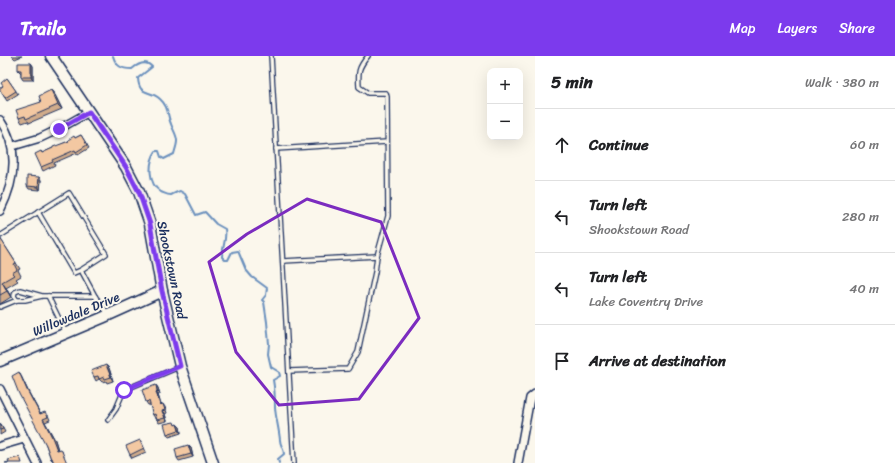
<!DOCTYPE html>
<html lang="en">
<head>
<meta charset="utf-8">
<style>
  body { margin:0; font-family:Sriracha,sans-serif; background:#f2f2f2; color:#202124 }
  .controls { position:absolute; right:12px; top:12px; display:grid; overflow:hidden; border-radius:8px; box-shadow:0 4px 16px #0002 }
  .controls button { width:36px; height:36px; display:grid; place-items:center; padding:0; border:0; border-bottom:1px solid #e0e0e0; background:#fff; color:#202124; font:20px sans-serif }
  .stop { position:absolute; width:12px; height:12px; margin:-9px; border:3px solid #7c3aed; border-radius:50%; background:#fff }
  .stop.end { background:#7c3aed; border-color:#fff; box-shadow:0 1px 4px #0008 }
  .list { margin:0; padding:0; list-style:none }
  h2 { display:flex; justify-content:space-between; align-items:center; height:52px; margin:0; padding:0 16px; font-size:17px }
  h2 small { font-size:13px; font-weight:400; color:#757577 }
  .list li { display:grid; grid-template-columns:26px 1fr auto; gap:12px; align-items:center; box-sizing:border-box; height:72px; padding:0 16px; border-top:1px solid #e0e0e0 }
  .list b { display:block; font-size:15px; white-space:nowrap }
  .list p { margin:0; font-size:13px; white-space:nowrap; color:#757577 }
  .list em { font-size:13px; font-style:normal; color:#757577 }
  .icon { flex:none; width:22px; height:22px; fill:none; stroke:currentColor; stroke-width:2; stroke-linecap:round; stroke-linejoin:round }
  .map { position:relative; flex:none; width:535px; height:407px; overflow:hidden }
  header { display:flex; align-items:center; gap:24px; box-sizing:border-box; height:56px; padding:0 20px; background:#7c3aed; color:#fff }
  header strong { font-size:19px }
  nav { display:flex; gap:22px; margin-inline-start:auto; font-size:14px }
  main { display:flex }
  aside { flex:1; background:#fff }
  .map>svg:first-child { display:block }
</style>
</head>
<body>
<header>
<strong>Trailo</strong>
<nav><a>Map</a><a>Layers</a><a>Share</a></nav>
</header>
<main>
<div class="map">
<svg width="535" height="407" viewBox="0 0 535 407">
  <rect width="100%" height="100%" fill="#fbf7ec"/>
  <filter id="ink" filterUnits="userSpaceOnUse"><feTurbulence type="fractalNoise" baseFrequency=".025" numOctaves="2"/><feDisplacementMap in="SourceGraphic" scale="8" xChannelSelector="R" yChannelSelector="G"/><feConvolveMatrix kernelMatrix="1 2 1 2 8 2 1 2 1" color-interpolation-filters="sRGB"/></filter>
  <g filter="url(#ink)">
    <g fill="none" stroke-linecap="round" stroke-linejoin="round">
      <path stroke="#6b90bd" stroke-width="2" d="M113,0C116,10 121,13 132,13C138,8 146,4 152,11L138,22C139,41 150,33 160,43C169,51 167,59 171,68C173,74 177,79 177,85C177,89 175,94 174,98L164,103L161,101L159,95H156C148,107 148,128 161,136C164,137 167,139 171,139C173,138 177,136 180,135L185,138L196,159L205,156L216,168L225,173C227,184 222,192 222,201L225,204H228L232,196L238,195L246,214L252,221L267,232L266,239L262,244L264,246L267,266L269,288L268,298L271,311L279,316L280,320L273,324C275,334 275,342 275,352C276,363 279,373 280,384C280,389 284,393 284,398L278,403L279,407"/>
      <g stroke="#1b2f5e" stroke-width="6">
        <g id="lane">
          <path d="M271,0L294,407"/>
          <path d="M276,93L387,86"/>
          <path d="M38,156L74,217L81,214"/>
          <path d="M0,180L69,137L106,198L81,214L95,240"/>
          <path d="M283,205L377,200"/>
          <path d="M42,240L25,244H17L14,240L15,236L20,234L42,240H95L108,258"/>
          <path d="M48,240L66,277"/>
          <path d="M0,251L17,244"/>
          <path d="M289,315L348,313L358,296L375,216L377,200L388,160L387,41L386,37H368L359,31C358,16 358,12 368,0"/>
          <path d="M108,364L116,353L124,334L179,311"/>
        </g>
      </g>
      <g stroke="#1b2f5e" stroke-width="10">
        <g id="street">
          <path d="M0,64C20,93 15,125 0,155"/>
          <path d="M13,90L40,82L59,73L89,56"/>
          <path d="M0,333L37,407"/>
          <path d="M0,390L24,383"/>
          <path d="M518,407L530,342L535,338"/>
        </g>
      </g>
      <g stroke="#1b2f5e" stroke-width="13">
        <g id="secondary">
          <path d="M51,0L126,111L139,136L150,168L162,235L180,310L213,407"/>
          <path d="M0,305L102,262L162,235"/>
        </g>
      </g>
      <use href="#lane" stroke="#fbf7ec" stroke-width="3.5"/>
      <use href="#street" stroke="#fbf7ec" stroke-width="7"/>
      <use href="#secondary" stroke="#fbf7ec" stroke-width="10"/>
    </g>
    <g fill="#d1ac8b" stroke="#1b2f5e">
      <path d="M12,0H22L15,3Z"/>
      <path d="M31,7L33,10V24H23L21,21V17L18,14Z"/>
      <path d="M7,22L18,38L7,45L0,34Z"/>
      <path d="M51,34L55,39L62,53L29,67L28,65L22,67L19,62L41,46Z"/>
      <path d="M81,79L89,92L78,99L77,97L54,107L55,109L43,115L41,111V95L42,97L75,82Z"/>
      <path d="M39,121L41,124L40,134L29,133L27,130Z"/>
      <path d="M0,182L20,213L18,214L21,220L16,223L18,225L6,232L11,241L0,248Z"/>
      <path d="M106,309L109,312L113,325L107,327L106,325L102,326L99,323L96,325L94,321Z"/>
      <path d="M21,320L29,337L40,358L48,359L50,364L45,366L55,384L58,394L63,396L54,406L51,403L46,389Z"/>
      <path d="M156,329L158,332L160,338L158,339L161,349L163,348L165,351L167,357L165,358L167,365L159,367L156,362H155L153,359L150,349H148L146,346Z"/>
      <path d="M0,367L5,376L0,379Z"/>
      <path d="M176,368L180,371L181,377L169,381L167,378Z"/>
      <path d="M140,384L142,387L146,396L132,402L130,399Z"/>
      <path d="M191,392L193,401L179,405L177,402Z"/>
    </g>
    <g fill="#aa8c71" stroke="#1b2f5e">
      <path d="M31,7L33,10V24L31,21Z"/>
      <path d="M51,34L55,39L62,53L58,49Z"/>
      <path d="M39,121L41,124L40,134L38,131Z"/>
      <path d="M2,226L6,232L11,241L7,235Z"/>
      <path d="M106,309L109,312L113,325L111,321Z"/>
      <path d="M19,316L21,320L29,337L42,361L27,334Z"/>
      <path d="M156,329L158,332L160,338L157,335Z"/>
      <path d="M156,336L158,339L162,352L160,349Z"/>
      <path d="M162,355L165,358L167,365L165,362Z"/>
      <path d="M43,363L55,384L59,397L57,394Z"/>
      <path d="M177,368L180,371L181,377L179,374Z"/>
      <path d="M188,389L191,392L193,401L191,398Z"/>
    </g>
    <g fill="#f3c8a2" stroke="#1b2f5e">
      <path d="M18,7H31V21H21V14H18Z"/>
      <path d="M7,22L16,35L5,42L0,34V32L3,30L1,27Z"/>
      <path d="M51,34L58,49L26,63L25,60L19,62L16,54L41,46L39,40Z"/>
      <path d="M81,79L87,89L76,96L75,94L52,104L53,106L41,111L35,98L41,95L42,97L53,92V91L69,85L68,84L74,80L75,82Z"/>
      <path d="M27,120L39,121L38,131L27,130Z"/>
      <path d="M0,182L16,207L14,208L17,214L12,217L14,219L2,226L7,235L0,239Z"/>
      <path d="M106,309L111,321L105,323L104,321L99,323L98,320L94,321L91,315Z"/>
      <path d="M19,316L27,334L40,358L45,356L48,361L43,363L52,381L57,394L61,393L67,407H54L52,402L51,403L46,389L19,338L12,320Z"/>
      <path d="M156,329L157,335L156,336L160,349L163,348L165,354L162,355L165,362L157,364L155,358L153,359L149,345L146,346L142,334Z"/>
      <path d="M174,366L175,369L177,368L179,374L167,378L164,368Z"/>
      <path d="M0,368L3,373L0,374Z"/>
      <path d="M140,384L144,392L130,399L126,390Z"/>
      <path d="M188,389L191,398L177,402L175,393Z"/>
      <path d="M20,401L22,407H5L9,406L8,404Z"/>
    </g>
  </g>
  <g fill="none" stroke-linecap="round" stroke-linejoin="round" filter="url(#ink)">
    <path stroke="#7c3aed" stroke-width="5" d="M59,73L89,56L126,111L139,136L150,168L162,235L180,310L124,334"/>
  </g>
  <path fill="none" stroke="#7b2cbf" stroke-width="3" stroke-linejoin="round" d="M307,143L381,166L419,262L359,343L279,349L236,296L209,206L247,178Z"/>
  <g text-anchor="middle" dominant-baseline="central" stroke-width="4" stroke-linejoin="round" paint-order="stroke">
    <g font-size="13" fill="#1b2f5e" stroke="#fbf7ec">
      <text transform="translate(172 214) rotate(78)">Shookstown Road</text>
      <text transform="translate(76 258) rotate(-23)">Willowdale Drive</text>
    </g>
  </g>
</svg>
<div class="controls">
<button>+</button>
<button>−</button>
</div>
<div class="stop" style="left:124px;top:334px"></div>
<div class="stop end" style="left:59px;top:73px"></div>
</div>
<aside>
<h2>5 min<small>Walk · 380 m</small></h2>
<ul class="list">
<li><svg class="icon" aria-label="ahead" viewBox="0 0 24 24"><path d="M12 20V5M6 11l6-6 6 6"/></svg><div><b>Continue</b></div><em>60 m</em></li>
<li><svg class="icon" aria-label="left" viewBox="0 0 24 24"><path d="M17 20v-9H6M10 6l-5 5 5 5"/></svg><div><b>Turn left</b><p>Shookstown Road</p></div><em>280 m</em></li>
<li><svg class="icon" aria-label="left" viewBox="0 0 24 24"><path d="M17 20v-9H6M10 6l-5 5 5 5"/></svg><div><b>Turn left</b><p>Lake Coventry Drive</p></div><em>40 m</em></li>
<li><svg class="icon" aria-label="arrive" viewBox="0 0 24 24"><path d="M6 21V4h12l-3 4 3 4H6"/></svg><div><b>Arrive at destination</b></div></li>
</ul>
</aside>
</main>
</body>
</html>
